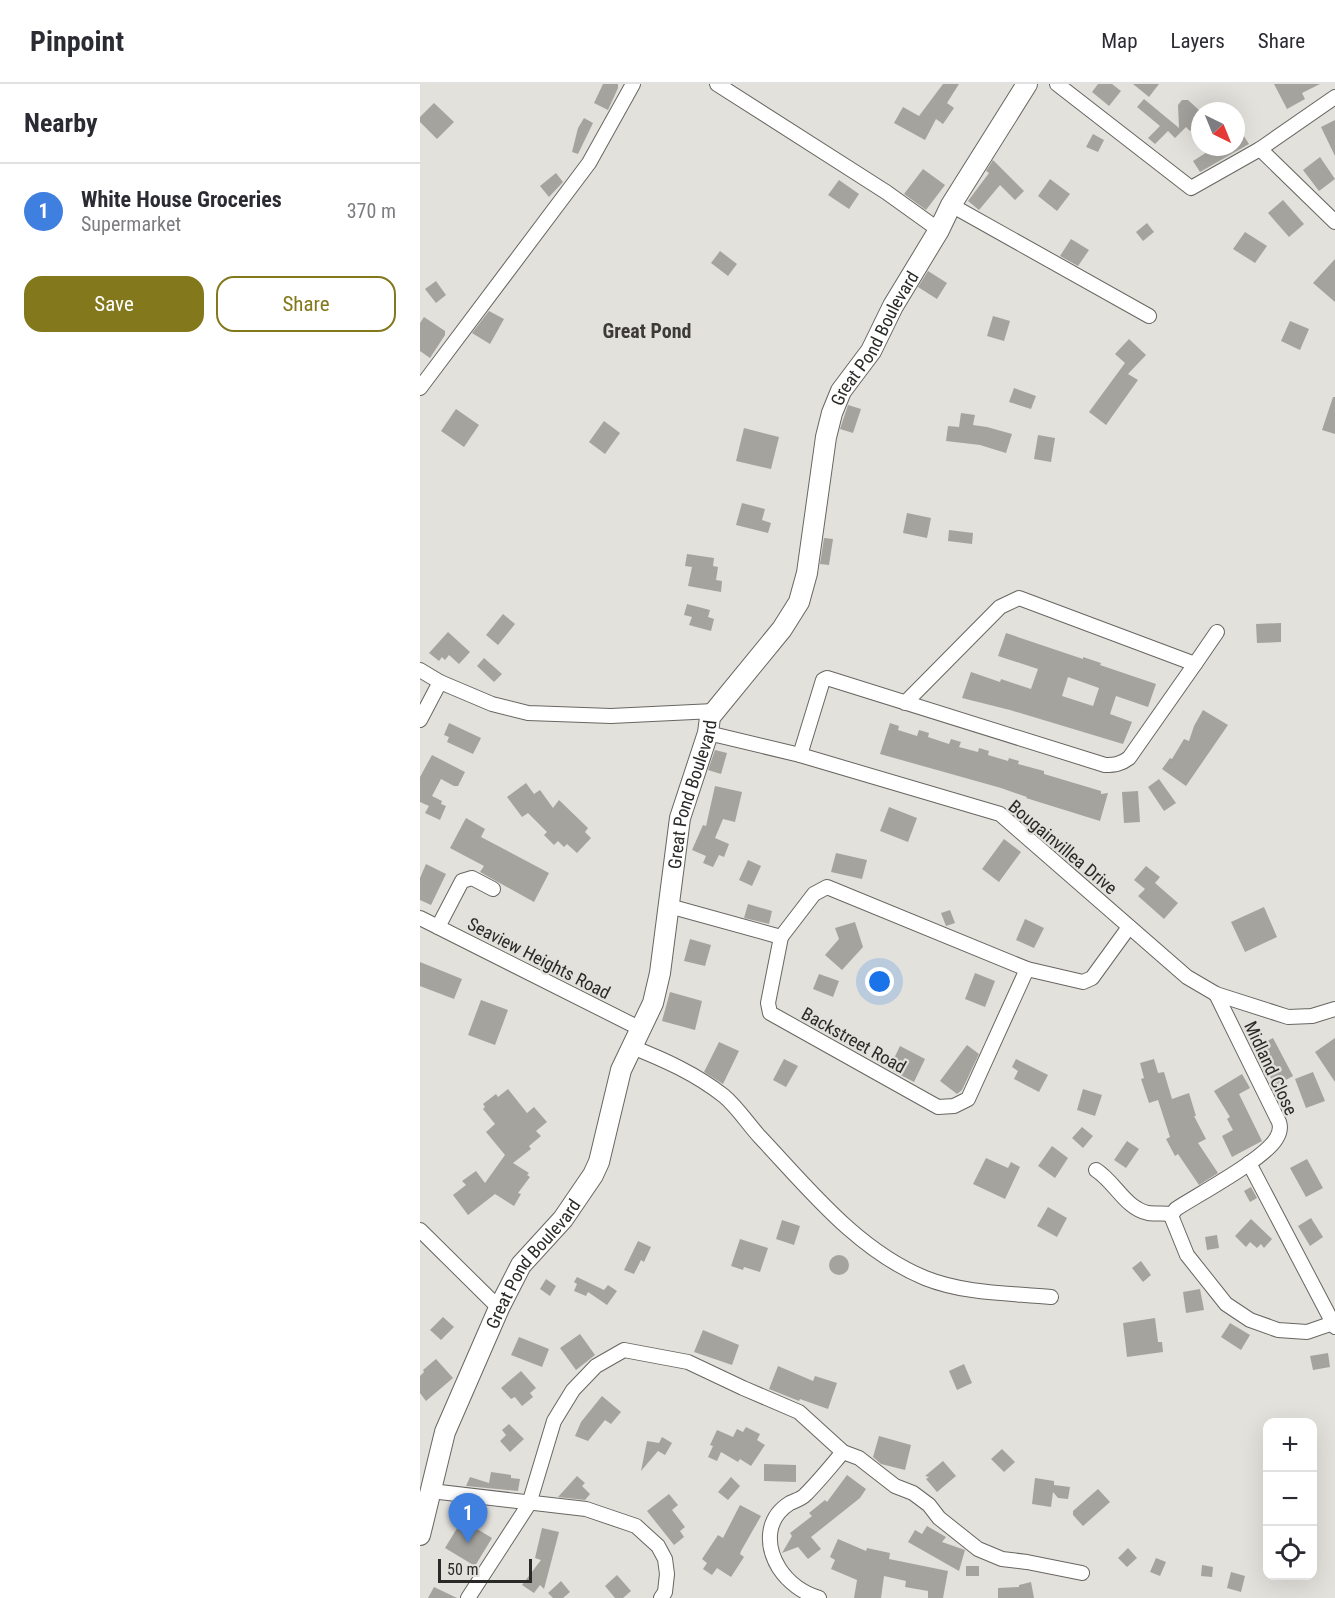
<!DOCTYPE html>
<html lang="en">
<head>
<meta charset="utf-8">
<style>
  body { margin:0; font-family:"Roboto Condensed",sans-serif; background:#f7f7f7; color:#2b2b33 }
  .controls { position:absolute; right:18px; bottom:18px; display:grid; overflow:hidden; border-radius:12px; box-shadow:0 6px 24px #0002 }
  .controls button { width:54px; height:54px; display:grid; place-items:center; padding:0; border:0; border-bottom:2px solid #e1e1e2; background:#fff; color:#2b2b33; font:30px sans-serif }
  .compass { position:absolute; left:771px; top:18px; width:54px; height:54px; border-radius:50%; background:#fff; box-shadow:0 6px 24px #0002; rotate:137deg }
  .scale { position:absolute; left:18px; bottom:15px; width:94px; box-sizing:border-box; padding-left:6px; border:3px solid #2a2a28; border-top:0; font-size:16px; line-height:21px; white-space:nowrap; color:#2a2a28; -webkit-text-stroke:4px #e3e1dc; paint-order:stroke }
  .you { position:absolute; left:460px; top:898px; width:21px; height:21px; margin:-15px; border:4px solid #fff; border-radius:50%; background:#1a73e8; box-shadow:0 0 0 9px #1a73e833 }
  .badge { display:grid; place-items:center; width:39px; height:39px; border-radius:50%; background:#83781c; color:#fff; font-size:20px; font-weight:700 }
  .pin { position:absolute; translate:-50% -50px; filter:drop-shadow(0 2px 3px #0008) }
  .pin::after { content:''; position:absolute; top:32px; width:21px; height:18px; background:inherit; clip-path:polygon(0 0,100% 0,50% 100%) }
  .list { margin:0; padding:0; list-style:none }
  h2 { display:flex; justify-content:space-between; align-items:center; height:78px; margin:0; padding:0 24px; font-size:26px }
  h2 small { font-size:20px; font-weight:400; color:#7c7c81 }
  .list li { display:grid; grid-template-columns:39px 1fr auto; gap:18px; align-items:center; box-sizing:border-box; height:96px; padding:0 24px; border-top:2px solid #e1e1e2 }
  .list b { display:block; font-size:22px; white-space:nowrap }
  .list p { margin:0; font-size:20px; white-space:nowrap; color:#7c7c81 }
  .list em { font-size:20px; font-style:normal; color:#7c7c81 }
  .actions { display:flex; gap:12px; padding:18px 24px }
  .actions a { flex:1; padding:14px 0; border:2px solid #83781c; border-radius:18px; text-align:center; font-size:21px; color:#83781c }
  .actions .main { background:#83781c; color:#fff }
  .icon { flex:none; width:33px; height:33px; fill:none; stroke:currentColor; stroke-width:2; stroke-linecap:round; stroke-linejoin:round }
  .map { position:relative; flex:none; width:915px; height:1514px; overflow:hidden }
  header { display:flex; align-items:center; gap:36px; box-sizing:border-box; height:84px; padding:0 30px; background:#fff; border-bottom:2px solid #e1e1e2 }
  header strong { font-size:28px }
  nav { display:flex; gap:33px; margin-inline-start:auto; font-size:21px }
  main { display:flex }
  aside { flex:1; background:#fff }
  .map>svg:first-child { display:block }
</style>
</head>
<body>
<header>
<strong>Pinpoint</strong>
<nav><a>Map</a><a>Layers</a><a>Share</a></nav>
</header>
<main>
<aside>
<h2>Nearby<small></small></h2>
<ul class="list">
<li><span class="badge" style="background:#3f7fe0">1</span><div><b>White House Groceries</b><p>Supermarket</p></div><em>370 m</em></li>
</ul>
<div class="actions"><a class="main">Save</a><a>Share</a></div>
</aside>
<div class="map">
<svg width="915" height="1514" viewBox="0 0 915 1514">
  <rect width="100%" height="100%" fill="#e3e1dc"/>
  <g fill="#a5a39e" fill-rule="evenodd">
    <path d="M183,0H198V4L188,26L174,19Z"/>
    <path d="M523,0H539L527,19L534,24L523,40L516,35L505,56L474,39L483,23L499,32Z"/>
    <path d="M678,0H692L701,7L689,22L672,8Z"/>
    <path d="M713,0H739L729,13Z"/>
    <path d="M854,0H900L882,9L885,15L867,25Z"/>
    <path d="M724,15L759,44L758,21L762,16H768L780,27V35L770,47L766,43L755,54L748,47L735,60L728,54L740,42L717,23Z"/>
    <path d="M14,19L34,38L17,55L0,38V33Z"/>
    <path d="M164,34L173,39L158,70L152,68L158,44Z"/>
    <path d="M915,36V72L901,43Z"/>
    <path d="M816,40L829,60L780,88L773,77L795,63H816Z"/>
    <path d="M673,50L684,56L678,68L666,63Z"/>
    <path d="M900,73L915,95L899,107L883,86Z"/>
    <path d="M573,76L604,107L595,116L580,101L559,126L548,117L569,89L566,87Z"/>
    <path d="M503,85L525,101L506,126L484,110Z"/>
    <path d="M136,89L143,98L129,113L120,102Z"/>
    <path d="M630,95L650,110L637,127L618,112Z"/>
    <path d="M419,96L439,110L429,125L408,111Z"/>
    <path d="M863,116L884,140L869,153L848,129Z"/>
    <path d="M727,139L734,148L723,157L716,148Z"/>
    <path d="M825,148L847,162L835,179L813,165Z"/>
    <path d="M651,155L669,166L658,182L640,172Z"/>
    <path d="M300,167L317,180L308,192L291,179Z"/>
    <path d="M915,175V218L893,199Z"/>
    <path d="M508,187L527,199L517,215L498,203Z"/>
    <path d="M16,197L26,211L16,219L5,205Z"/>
    <path d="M69,227L84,235L70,260L52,249Z"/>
    <path d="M573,232L590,237L584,257L567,252Z"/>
    <path d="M4,233L25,247V251L10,274L0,267V239Z"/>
    <path d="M870,237L889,245L880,266L861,257Z"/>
    <path d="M709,255L726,271L708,290L718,296L686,341L669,328L705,279L695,270Z"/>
    <path d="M594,304L616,312L611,325L589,318Z"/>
    <path d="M913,313H915V350L902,346Z"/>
    <path d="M428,321L441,325L433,349L420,345Z"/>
    <path d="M36,325L59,341L44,363L21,347Z"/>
    <path d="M541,329L555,331L553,341L567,343L592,350L586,369L560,361L526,357L528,342L539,343Z"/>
    <path d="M184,337L200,349L185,370L169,358Z"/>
    <path d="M324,344L359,353L351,385L316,377Z"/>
    <path d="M618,351L635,354L631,378L614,375Z"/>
    <path d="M322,419L345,425L342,436L351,439L348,449L316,441Z"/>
    <path d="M487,429L511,434L507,454L483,449Z"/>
    <path d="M529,446L553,449L552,460L528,457Z"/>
    <path d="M404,454L413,455L409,481L400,480Z"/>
    <path d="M267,470L294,474L293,482L298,483L296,496L302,497L301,508L268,502L272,483L265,482Z"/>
    <path d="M267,520L290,526L288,533L294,535L291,547L269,541L272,533L264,531Z"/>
    <path d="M83,530L95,540L78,561L66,551Z"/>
    <path d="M861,539V558L837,559L836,540Z"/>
    <path d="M28,548L50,568L39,580L29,571L25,576L22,573L19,577L9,569Z"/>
    <path d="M586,549L663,575V573L681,579L680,581L736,600L728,623L696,612L690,630L712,638L703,660L590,626L542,614L551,588L580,598L581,595L611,605L618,585L578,572ZM648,593L679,604L673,622L642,612Z"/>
    <path d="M64,574L82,590L74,598L57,582Z"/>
    <path d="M783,626L808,641L766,702L742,685L750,674L752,675L764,655L769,657L774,642Z"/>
    <path d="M29,639L61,654L53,670L27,658L29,653L24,651Z"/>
    <path d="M470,639L479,642L478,646L497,652L499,646L509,649L508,653L529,660L531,655L541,658L539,663L558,668L559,664L569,667L568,671L588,677L589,674L599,677L598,680L624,687V690L681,707V710L688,709L680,737L606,714L607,713L581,704L460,670Z"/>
    <path d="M295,666L307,669L301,690L288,686Z"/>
    <path d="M12,671L45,688L38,702H34L21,695L12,712L22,717L21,720L26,722L20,736L5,729L9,722L0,718V693Z"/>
    <path d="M739,695L756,719L744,727L728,703Z"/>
    <path d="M106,699L114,710L120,706L133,724L139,716L168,744L165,748L171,754L157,769L147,760L144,763L138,757L134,761L124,751L127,748L108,729L102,733L87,713Z"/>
    <path d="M295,702L322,708L315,738L303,735L295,754L309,760L304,773L299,771L293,783L283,779L286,772L272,766L283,741L286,742Z"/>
    <path d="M718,707L720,738L704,739L702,708Z"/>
    <path d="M469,723L497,734L488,758L460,747Z"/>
    <path d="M46,734L65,745L61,753L129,789L114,818L60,788L64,782L30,764Z"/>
    <path d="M584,755L601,768L579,798L562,785Z"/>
    <path d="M416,769L447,776L442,795L411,788Z"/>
    <path d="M328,776L341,782L332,802L319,796Z"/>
    <path d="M6,780L26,790L11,821L0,816V794Z"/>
    <path d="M726,782L740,793L735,799L758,819L744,835L718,812L725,805L714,796Z"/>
    <path d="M328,820L352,827L349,840L324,834Z"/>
    <path d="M844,823L857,853L825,868L811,838Z"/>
    <path d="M530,826L535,839L526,842L521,829Z"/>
    <path d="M605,835L624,844L614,864L596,856Z"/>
    <path d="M435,838L443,863L422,886L405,871L419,855L415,844Z"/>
    <path d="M270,855L291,861L285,882L264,877Z"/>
    <path d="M0,878L42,895L34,915L0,902Z"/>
    <path d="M555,889L575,897L565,923L545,915Z"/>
    <path d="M399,890L419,897L413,913L393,905Z"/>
    <path d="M250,908L282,917L275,946L242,937Z"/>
    <path d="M61,916L88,926L75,961L48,951Z"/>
    <path d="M853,954L873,992L855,1002L835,963Z"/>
    <path d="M915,954V998L895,968Z"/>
    <path d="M299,958L319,967L303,1000L284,988Z"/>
    <path d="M547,961L559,970L542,1006L537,1010L520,997Z"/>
    <path d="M480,962L505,975L494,998L469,985Z"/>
    <path d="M364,975L378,982L366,1003L353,996Z"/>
    <path d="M596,975L628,991L619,1008L594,995L598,987L592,983Z"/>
    <path d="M734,975L738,989L744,988L752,1015L769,1009L776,1032H774L786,1055L778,1059L798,1089L779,1101L758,1070L755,1072L746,1055L750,1053L738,1016L729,1019L721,995L724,994L720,979Z"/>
    <path d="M893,988L905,1017L886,1024L875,995Z"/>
    <path d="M822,990L830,1004L819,1010L842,1057L812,1073L802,1052L813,1046L807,1035L810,1033L794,1007Z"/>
    <path d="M88,1005L107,1029L114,1023L127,1038L116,1047L121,1052L109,1062L111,1065L93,1079L109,1089L107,1091L110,1093L98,1109L101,1110L94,1122L75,1110L48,1131L33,1111L46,1101L42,1097L56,1087L65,1099L85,1071L66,1048L75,1040L63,1025L65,1023L63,1020L76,1010L78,1013Z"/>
    <path d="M663,1005L682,1011L675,1032L657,1026Z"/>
    <path d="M662,1043L673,1052L663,1064L652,1054Z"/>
    <path d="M707,1057L719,1065L706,1084L694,1076Z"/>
    <path d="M632,1062L648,1074L635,1094L618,1082Z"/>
    <path d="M566,1074L588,1084L591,1078L600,1083L585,1115L553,1100Z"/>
    <path d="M887,1075L903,1104L886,1113L870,1084Z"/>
    <path d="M831,1103L837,1114L830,1118L824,1107Z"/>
    <path d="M628,1123L647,1134L637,1153L617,1142Z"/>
    <path d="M891,1134L903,1153L890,1162L878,1142Z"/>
    <path d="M831,1135L852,1155L844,1164L841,1160L837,1164L830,1158L826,1163L815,1152Z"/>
    <path d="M362,1136L380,1142L374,1161L356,1155Z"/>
    <path d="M797,1151L799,1164L787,1166L785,1153Z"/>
    <path d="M320,1155L348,1164L340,1188L324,1183L323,1186L311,1182Z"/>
    <path d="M218,1157L231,1163L224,1178L221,1176L214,1190L204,1186Z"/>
    <circle cx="419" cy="1181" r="10"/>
    <path d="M721,1177L731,1191L723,1198L712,1184Z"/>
    <path d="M157,1193L184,1206L188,1201L197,1207L187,1221L168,1208L166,1212L154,1207L157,1200L154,1198Z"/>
    <path d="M126,1195L136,1202L130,1212L120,1205Z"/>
    <path d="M780,1205L784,1226L766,1229L763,1208Z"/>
    <path d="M23,1233L34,1243L21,1256L10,1246Z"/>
    <path d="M735,1234L738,1258H742L743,1268L707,1273L703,1239Z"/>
    <path d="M810,1239L830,1251L821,1266L801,1253Z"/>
    <path d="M283,1246L319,1261L312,1281L274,1268Z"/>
    <path d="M160,1250L175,1271L156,1286L140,1264Z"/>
    <path d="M99,1253L129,1265L122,1283L91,1271Z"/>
    <path d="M908,1269L910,1283L893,1286L890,1272Z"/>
    <path d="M16,1275L33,1294L6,1317L0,1309V1292L4,1288L3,1286Z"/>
    <path d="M544,1280L552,1299L537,1306L529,1287Z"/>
    <path d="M358,1282L393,1297L395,1292L417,1299L408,1325L380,1315L379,1317L349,1305Z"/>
    <path d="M101,1287L116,1304L110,1309L113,1313L102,1322L95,1313L91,1315L81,1304Z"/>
    <path d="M182,1312L201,1328L191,1340L185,1336L168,1357L155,1352L161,1338Z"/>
    <path d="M89,1340L104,1355L90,1368L80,1357L86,1351L82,1346Z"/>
    <path d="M326,1343L340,1350L337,1356L345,1361L331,1382L320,1375L318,1378L301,1368L297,1377L288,1373L293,1362L290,1361L297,1346L313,1353L317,1345L323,1348Z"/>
    <path d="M459,1352L491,1361L485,1386L461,1380L453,1373Z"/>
    <path d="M242,1353L252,1359L245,1371L238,1367L221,1387L227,1357L239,1359Z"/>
    <path d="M582,1365L595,1378L584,1388L571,1375Z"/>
    <path d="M523,1377L536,1392L517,1408L506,1395L509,1393L505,1392Z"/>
    <path d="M344,1380L376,1381V1398L344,1397Z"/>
    <path d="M71,1388L91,1391V1394L100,1395L98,1407L46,1402L50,1393L69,1399Z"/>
    <path d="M427,1391L446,1405L440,1414L391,1453L401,1465L388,1475L378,1463L362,1469L372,1452L370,1449L392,1432L389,1429L405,1416L407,1418Z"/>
    <path d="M157,1392L165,1399L162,1402L170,1410L165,1416L138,1413Z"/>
    <path d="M311,1393L320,1402L308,1416L298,1408Z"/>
    <path d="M615,1394L634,1397V1401L650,1403L648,1415L638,1414L633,1408L631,1423L612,1420Z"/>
    <path d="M678,1405L690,1418L663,1442L653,1431V1427Z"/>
    <path d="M249,1410L258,1421L252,1426L265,1443L260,1447L264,1453L254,1461L227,1427Z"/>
    <path d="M320,1421L341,1432L321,1467L320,1470L324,1473L311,1493L297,1484L292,1491L283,1485L287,1479L282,1475L298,1451L303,1454Z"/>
    <path d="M42,1436L72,1454L55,1482L25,1464Z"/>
    <path d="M507,1442L526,1453L522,1458L545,1466L539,1487L488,1458L495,1446L502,1450Z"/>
    <path d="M122,1444L139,1448L124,1505L120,1501L114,1509L102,1501L121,1476L115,1474Z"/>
    <path d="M418,1455L446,1467L447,1464L470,1469L469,1475L528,1487L523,1514H508V1507L485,1503L486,1497L464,1492L461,1514H434L437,1496L411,1485L415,1476L410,1473Z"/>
    <path d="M708,1464L717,1474L707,1483L698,1474Z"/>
    <path d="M736,1474L746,1478L740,1492L730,1488Z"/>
    <path d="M782,1481L793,1483L792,1493L781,1492Z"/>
    <rect x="546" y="1482" width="13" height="10"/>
    <path d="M811,1488L825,1492L821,1508L807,1504Z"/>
    <path d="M197,1491L211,1507L203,1514H195L185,1502Z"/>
    <path d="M141,1497L150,1508L143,1514H133L128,1509Z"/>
    <path d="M611,1498L614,1514H578V1504L599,1503V1501Z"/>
    <path d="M14,1503L37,1514H8Z"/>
  </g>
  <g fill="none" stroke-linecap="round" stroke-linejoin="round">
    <g stroke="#686661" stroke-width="16">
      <g id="street">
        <path d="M297,0L466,108L519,146"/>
        <path d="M637,0L771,104L840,65L915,13"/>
        <path d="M840,65L915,138"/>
        <path d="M531,121L729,232"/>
        <path d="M0,304L169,79L213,0"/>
        <path d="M775,580L797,548"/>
        <path d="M0,586L20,598L72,620L108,629L191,632L294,627"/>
        <path d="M0,636L20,598"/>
        <path d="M288,649L380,671L580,730L767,893L796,910L868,933L892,932L915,925"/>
        <path d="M380,671L403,596L407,594L685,681C695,681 701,680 709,674L775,580L599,514L580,523L485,619"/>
        <path d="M249,822L361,853L348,919L350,929L518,1023L534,1022L548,1015L607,885"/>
        <path d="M0,834L221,945"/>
        <path d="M18,843L42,797L52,794L73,805"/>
        <path d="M361,853L394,810L407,803L607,885L663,898L672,894L709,843"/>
        <path d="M212,963C245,976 276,990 304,1012C318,1024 328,1040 340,1053C389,1105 437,1166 505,1194C545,1210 589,1209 631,1213"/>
        <path d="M829,1079L915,1243"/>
        <path d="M676,1086C695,1098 705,1124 728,1129C736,1130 744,1129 752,1130"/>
        <path d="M752,1130L756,1125C779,1110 843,1076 856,1055C860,1049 861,1044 859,1038L796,910"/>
        <path d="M752,1130V1134L767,1171L806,1220L830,1236L858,1246L887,1248L913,1239"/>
        <path d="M0,1146L79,1224"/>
        <path d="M11,1407L166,1425L216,1442L238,1462L245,1475L247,1490L245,1508L241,1514"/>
        <path d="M48,1514L109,1420L134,1337L153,1306L176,1282L204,1266L268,1278L323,1304L379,1328L423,1368L439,1374L475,1402L493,1409L509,1421L519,1434L558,1465L582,1475L607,1478L662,1489"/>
        <path d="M399,1514C383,1509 368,1498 359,1484C345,1461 346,1434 370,1419C376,1416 382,1415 386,1410C399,1397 411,1382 423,1368"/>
      </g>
    </g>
    <g stroke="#686661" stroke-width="22">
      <g id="secondary">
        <path id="s1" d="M0,1451L25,1348L79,1224L101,1181L143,1135L173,1091L179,1078L201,986L233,919L240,889L260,734L288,649L290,633L362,545L379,518L387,489L406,353L412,329L421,307L451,267L473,222L519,146L531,121L607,0"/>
      </g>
    </g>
    <use href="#street" stroke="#fff" stroke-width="14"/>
    <use href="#secondary" stroke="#fff" stroke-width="20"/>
  </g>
  <g text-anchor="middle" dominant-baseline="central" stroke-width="4.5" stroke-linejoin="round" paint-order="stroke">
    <g font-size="18" fill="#2a2a28" stroke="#e3e1dc">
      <text stroke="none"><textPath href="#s1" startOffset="1305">Great Pond Boulevard</textPath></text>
      <text stroke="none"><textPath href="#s1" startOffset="801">Great Pond Boulevard</textPath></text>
      <text transform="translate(643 763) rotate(40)">Bougainvillea Drive</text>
      <text transform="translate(119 874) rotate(27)">Seaview Heights Road</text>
      <text transform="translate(434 956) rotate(29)">Backstreet Road</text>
      <text transform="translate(851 984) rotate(65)">Midland Close</text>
      <text stroke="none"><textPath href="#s1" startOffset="297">Great Pond Boulevard</textPath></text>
    </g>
    <g font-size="20" font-weight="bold" fill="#3d3b37" stroke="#e3e1dc">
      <text x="227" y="247">Great Pond</text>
    </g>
  </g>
</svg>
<div class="controls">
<button>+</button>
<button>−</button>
<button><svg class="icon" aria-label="locate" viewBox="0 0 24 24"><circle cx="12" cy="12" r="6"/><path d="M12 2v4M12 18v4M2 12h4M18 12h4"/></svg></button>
</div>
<svg class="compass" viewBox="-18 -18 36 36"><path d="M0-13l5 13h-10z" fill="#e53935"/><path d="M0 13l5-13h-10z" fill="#7c7c81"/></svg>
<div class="scale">50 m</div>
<div class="you"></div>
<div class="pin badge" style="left:48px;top:1459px;background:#3f7fe0">1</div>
</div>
</main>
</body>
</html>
